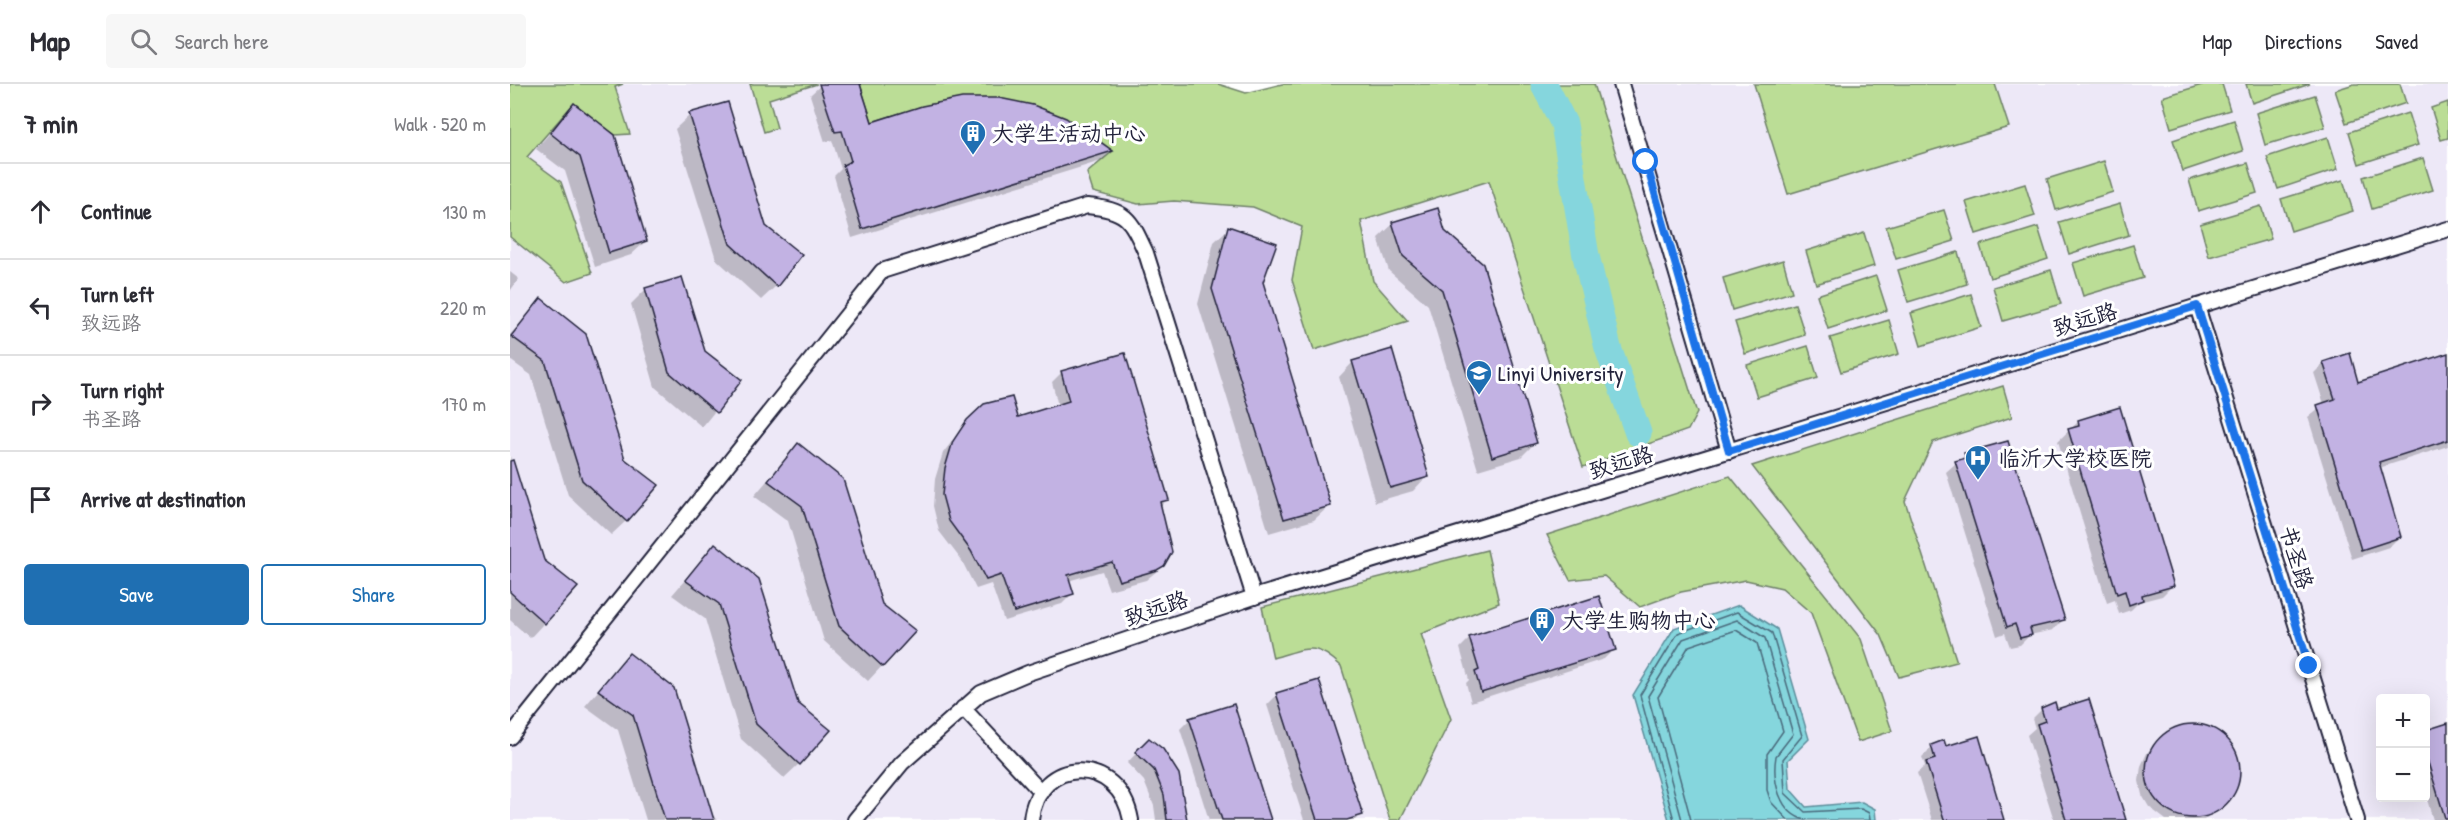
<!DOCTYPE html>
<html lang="en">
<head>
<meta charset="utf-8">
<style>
  body { margin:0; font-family:"Patrick Hand","LXGW WenKai TC",sans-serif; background:#f7f7f7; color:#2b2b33 }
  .controls { position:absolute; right:18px; bottom:18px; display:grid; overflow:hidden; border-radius:6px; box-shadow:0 6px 24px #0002 }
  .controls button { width:54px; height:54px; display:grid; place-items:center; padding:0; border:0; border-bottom:2px solid #e1e1e2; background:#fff; color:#2b2b33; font:30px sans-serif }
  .stop { position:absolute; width:18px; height:18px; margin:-14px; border:4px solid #1a73e8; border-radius:50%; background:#fff }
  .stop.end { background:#1a73e8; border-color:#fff; box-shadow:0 2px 6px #0008 }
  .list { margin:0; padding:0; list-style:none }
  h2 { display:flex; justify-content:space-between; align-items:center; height:78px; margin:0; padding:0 24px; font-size:26px }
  h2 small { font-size:20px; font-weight:400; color:#7c7c81 }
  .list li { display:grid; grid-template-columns:39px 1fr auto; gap:18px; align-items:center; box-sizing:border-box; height:96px; padding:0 24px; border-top:2px solid #e1e1e2 }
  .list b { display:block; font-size:22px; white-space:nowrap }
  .list p { margin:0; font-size:20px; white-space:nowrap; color:#7c7c81 }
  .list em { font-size:20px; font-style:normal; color:#7c7c81 }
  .actions { display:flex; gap:12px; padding:18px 24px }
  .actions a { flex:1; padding:14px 0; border:2px solid #1f6fb2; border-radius:6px; text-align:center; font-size:21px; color:#1f6fb2 }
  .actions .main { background:#1f6fb2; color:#fff }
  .icon { flex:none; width:33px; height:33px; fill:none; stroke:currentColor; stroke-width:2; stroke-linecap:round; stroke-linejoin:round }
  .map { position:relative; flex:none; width:1938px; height:736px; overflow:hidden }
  header { display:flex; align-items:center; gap:36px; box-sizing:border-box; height:84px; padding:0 30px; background:#fff; border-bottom:2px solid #e1e1e2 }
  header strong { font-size:28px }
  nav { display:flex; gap:33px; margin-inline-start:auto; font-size:21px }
  .search { width:420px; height:54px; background:#f7f7f7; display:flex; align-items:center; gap:15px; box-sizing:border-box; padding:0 21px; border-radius:6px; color:#7c7c81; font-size:22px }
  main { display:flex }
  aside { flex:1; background:#fff }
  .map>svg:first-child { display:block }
</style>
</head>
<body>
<header>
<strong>Map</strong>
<div class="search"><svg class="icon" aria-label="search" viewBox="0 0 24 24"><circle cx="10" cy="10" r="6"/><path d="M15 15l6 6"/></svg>Search here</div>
<nav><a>Map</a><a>Directions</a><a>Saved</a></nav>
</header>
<main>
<aside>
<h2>7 min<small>Walk · 520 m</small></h2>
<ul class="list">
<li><svg class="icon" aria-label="ahead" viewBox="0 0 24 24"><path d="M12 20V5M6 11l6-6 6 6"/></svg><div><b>Continue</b></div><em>130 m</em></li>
<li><svg class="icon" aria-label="left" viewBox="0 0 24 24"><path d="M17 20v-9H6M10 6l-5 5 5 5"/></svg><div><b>Turn left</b><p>致远路</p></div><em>220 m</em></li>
<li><svg class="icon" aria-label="right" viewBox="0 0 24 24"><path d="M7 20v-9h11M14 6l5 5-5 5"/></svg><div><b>Turn right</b><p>书圣路</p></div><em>170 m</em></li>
<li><svg class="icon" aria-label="arrive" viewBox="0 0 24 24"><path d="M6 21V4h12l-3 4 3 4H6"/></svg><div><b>Arrive at destination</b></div></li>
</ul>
<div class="actions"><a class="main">Save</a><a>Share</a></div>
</aside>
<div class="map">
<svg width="1938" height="736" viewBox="0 0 1938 736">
  <rect width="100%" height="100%" fill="#fff"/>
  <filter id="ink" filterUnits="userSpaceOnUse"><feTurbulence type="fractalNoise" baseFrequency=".0167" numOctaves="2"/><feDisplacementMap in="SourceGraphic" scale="12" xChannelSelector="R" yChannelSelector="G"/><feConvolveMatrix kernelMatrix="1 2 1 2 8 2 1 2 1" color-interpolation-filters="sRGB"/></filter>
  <g filter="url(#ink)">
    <path fill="#ede8f7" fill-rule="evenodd" d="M0,0H708L736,9L772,0H1938V736H0ZM1870,614H1916V714H1870Z"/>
    <g fill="#bbdd96" stroke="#6e8068" stroke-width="1.5">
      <path d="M0,0H113L105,3L120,50L105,51L64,19L17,73L51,98L82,189L56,198L0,153Z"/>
      <path d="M240,0H307L259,15L267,44L254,48Z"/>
      <path d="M350,0H708L736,9L772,0H1084L1187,329L1178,346L1073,383L979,97L851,137L863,197L898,237L804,266L782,196L792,143L743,123L664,117L628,120L583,108L577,89L603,67C517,0 461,6 362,38Z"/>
      <path d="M1244,0H1485L1499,43L1278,110Z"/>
      <path d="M1695,0H1712L1720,26L1661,44L1652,13Z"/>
      <path d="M1736,0H1800L1742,19Z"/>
      <path d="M1844,0H1890L1896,19L1836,39L1825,6Z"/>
      <path d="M1805,11L1815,43L1755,61L1746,29Z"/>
      <path d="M1938,18V54L1931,56L1921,24Z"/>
      <path d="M1898,29L1908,61L1849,80L1839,48Z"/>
      <path d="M1724,36L1733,67L1673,87L1663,56Z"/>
      <path d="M1818,53L1828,85L1768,105L1757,73Z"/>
      <path d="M1913,74L1923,106L1862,125L1853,93Z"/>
      <path d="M1594,77L1603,108L1546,126L1537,95Z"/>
      <path d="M1738,79L1747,109L1688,127L1679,96Z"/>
      <path d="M1833,96L1843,127L1781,147L1771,115Z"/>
      <path d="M1515,100L1525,132L1466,150L1456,118Z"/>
      <path d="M1610,120L1619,151L1559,170L1549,138Z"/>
      <path d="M1751,122L1761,155L1699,173L1690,140Z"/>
      <path d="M1434,126L1444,157L1386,175L1376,143Z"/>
      <path d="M1528,143L1538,175L1480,194L1470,161Z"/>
      <path d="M1354,149L1364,182L1306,200L1296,167Z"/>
      <path d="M1623,161L1633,194L1573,212L1563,179Z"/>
      <path d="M1448,168L1457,200L1398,218L1388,186Z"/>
      <path d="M1273,176L1282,208L1222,226L1213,194Z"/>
      <path d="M1541,186L1551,220L1493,237L1483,203Z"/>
      <path d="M1366,192L1377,226L1318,245L1307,211Z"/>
      <path d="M1461,210L1471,243L1411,262L1401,229Z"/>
      <path d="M1285,220L1295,251L1235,270L1225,238Z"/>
      <path d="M1379,236L1389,270L1331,288L1320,254Z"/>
      <path d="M1298,262L1308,294L1247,313L1237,281Z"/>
      <path d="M1493,302L1502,333L1423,358L1395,417L1447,578L1389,593L1371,551L1242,382Z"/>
      <path d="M1220,392L1351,555L1382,647L1348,658L1301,529L1272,504L1236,496L1171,508L1130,523L1094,492L1060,496L1037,451Z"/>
      <path d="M977,466L989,519L911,550L941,635L890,736H880L831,582C804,556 796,565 763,574L752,523Z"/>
    </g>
    <path fill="#85d6dd" stroke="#5d8e9c" stroke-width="1.5" d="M1229,521L1267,545L1299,655L1278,676L1280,705L1296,723L1352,718L1365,725L1366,736H1159L1123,611L1164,544Z"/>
    <g fill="#0003">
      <path d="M312,0H349L361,40L601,68L591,77L342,154L324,92L331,85L322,56L315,58L300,11Z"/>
      <path d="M64,21L136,157L121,171L85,183L55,87L26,65Z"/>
      <path d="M180,31L255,143L266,202L251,216L206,175L165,45Z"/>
      <path d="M883,140L934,148L1025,359L1011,373L968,386L918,221L879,187L868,154Z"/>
      <path d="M719,144L751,198L819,422L804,436L759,449L688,220L704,158Z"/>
      <path d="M0,188L9,195L0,207Z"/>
      <path d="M136,205L194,268L230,296L192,343L145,303L121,220Z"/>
      <path d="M31,216L116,437L101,451L58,411L21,291L0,276V251Z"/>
      <path d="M1938,271V362L1869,384L1889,453L1879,463L1842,475L1798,333L1814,320L1804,289L1814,279L1847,300Z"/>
      <path d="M843,278L917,392L903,407L865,418L829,293Z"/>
      <path d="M552,288L657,415L650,423L653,482L636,496L599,506L592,487L558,497L562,510L552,520L494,537L481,500L466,505L452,477L429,447L423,422L425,395L433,369L458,337L507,334L548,322L542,298Z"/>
      <path d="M1568,338L1662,502L1652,512L1629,518L1621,526L1609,530L1605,516L1597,519L1548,357Z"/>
      <path d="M288,361L372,582L358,597L314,557L278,437L244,412Z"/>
      <path d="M1455,371L1553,536L1543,546L1520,551L1510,561L1500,563L1495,549L1487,552L1436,388Z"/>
      <path d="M0,372L33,477L34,539L20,554L0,536Z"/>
      <path d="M205,461L289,680L274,694L231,655L195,535L162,511Z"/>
      <path d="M960,554L1104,565L1094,575L961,618L956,599L959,596L950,564Z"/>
      <path d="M119,571L201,730L208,736H136L108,646L75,622Z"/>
      <path d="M767,611L851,730L845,736H794L757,621Z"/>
      <path d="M1532,625L1615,736H1544L1517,651L1525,644L1522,635Z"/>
      <path d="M680,635L760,736H699L670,645Z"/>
      <path d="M1683,641L1697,643L1710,650L1720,660L1726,673L1729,687L1726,701L1720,713L1694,736H1656L1639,723L1632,711L1629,697L1631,682L1637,669L1656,650L1668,644Z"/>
      <path d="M1938,641V736H1923L1916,712V648Z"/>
      <path d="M639,656L667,691L676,736H646L644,722L634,697L617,679Z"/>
      <path d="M1422,663L1435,664L1493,736H1422L1407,689L1415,682L1412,673Z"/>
    </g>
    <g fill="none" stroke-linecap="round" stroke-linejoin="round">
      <g stroke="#4a6a7c" stroke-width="1.5">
        <path d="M1164,736L1130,611L1168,549L1227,528L1262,549L1292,652L1273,675L1275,709L1295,728L1351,725L1359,729L1360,736"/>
        <path d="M1172,736L1138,612L1173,555L1227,536L1255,554L1283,650L1266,672C1262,696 1269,730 1296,736"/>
        <path d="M1181,736L1148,613L1179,562L1226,546L1247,559L1273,647L1257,670V706L1261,718L1278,736"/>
      </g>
      <path stroke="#85d6dd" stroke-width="27" d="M1034,0L1054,40L1076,172L1098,264L1128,349"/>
    </g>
    <g fill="#c2b2e3" stroke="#22223b" stroke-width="1.5">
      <path d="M309,0H350L362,38L412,22L452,14H489L523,21L556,34L603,67L352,145L333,81L341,77L332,47L325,48Z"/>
      <path d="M218,18L256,142L292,171L267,203L220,160L179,29Z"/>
      <path d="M64,19L105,51L137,157L99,169L70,73L40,49Z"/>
      <path d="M928,124L935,147L973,180L1027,359L982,373L932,206L893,172L882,138Z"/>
      <path d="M718,142L767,159L753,198L821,422L774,435L702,205Z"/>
      <path d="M172,193L195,267L232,296L207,329L159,288L135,204Z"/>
      <path d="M31,214L76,250L115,375L149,401L117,438L72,396L35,277L1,252Z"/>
      <path d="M882,265L919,393L880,404L842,277Z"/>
      <path d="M615,269L659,416L650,418L662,468L654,482L647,486L609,497L602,478L558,491L564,510L504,528L491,491L476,496L461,467L439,437L432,411L435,384L443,357L457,336L474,320L502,313L508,333L559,317L551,287Z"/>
      <path d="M1840,269L1848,298L1938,269V356L1869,378L1891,453L1851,466L1807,321L1825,315L1813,278Z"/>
      <path d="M1610,323L1664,502L1632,511L1633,516L1619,521L1615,507L1607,510L1558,345L1569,342L1568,336Z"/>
      <path d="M1498,357L1555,536L1520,544L1522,551L1510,554L1505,540L1497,543L1445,377L1456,374L1454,369Z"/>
      <path d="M288,359L333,395L372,520L406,547L373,583L329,542L292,422L258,397Z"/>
      <path d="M3,376L34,476L68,503L35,540L0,508V377Z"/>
      <path d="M205,459L249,495L288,619L321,646L290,681L246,640L209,520L175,496Z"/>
      <path d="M1089,512L1106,566L971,608L965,588L969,586L959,553Z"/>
      <path d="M119,569L164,604L204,736H155L123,631L88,606Z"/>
      <path d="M809,596L853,731L837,736H807L766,609Z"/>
      <path d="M1579,615L1616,736H1556L1527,640L1535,637L1531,624L1545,618L1547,625Z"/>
      <path d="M724,620L761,736H712L679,634Z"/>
      <path d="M1938,639V734H1935L1916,672V646Z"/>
      <circle cx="1683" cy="687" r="47"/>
      <path d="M1469,652L1494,736H1434L1416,678L1425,675L1421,661L1434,656L1436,662Z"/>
      <path d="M639,654L653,665L669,690L677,736H657L654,711L644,686L625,668Z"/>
    </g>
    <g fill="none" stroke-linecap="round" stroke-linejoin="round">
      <g stroke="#22223b" stroke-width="18">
        <g id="minor">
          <path d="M1111,0L1219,367"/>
          <path d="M1687,222L1847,736"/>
          <path d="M453,624L531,708"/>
          <path d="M0,653L372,187L577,122C617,126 620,134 636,169L744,513"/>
          <path d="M345,736L392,679L471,609L518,589L744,513L1938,145"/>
          <path d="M521,736C527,672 609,670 621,736"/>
        </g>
      </g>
      <use href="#minor" stroke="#fff" stroke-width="14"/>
    </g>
  </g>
  <g fill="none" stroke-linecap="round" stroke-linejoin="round" filter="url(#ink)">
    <path stroke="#1a73e8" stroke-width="8" d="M1136,78L1219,367L1687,222L1799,582"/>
  </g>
  <defs>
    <g id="building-pin" transform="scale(1.35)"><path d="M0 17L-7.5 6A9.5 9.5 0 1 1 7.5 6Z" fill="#1f6fb2" stroke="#fff"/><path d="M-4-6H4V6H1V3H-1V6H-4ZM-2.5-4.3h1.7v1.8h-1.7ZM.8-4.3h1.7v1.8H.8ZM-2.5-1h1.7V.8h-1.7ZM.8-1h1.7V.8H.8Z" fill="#fff"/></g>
    <g id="university-pin" transform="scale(1.35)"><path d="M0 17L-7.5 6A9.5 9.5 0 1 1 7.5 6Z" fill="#1f6fb2" stroke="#fff"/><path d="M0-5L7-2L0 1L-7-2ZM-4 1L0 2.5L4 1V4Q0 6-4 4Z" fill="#fff"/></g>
    <g id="hospital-pin" transform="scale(1.35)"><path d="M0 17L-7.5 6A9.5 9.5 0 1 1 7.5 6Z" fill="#1f6fb2" stroke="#fff"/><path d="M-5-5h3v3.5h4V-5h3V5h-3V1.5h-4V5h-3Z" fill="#fff"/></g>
  </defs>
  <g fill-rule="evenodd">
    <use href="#building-pin" x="463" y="49"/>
    <use href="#university-pin" x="969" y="289"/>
    <use href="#hospital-pin" x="1468" y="374"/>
    <use href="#building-pin" x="1032" y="536"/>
  </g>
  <g text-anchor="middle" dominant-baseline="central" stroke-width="6" stroke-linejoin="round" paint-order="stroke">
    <g font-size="22" fill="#22223b" stroke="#fff" text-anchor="start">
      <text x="482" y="49">大学生活动中心</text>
      <text x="988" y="289">Linyi University</text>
      <text x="1488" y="374">临沂大学校医院</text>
      <text x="1052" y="536">大学生购物中心</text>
    </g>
    <g font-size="22" fill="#22223b" stroke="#fff">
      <text transform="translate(1575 235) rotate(-17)">致远路</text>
      <text transform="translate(1111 378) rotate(-17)">致远路</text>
      <text transform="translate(1787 473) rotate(73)">书圣路</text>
      <text transform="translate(646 524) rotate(-19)">致远路</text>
    </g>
  </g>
</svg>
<div class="controls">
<button>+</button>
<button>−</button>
</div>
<div class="stop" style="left:1136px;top:78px"></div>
<div class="stop end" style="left:1799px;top:582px"></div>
</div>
</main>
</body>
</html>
